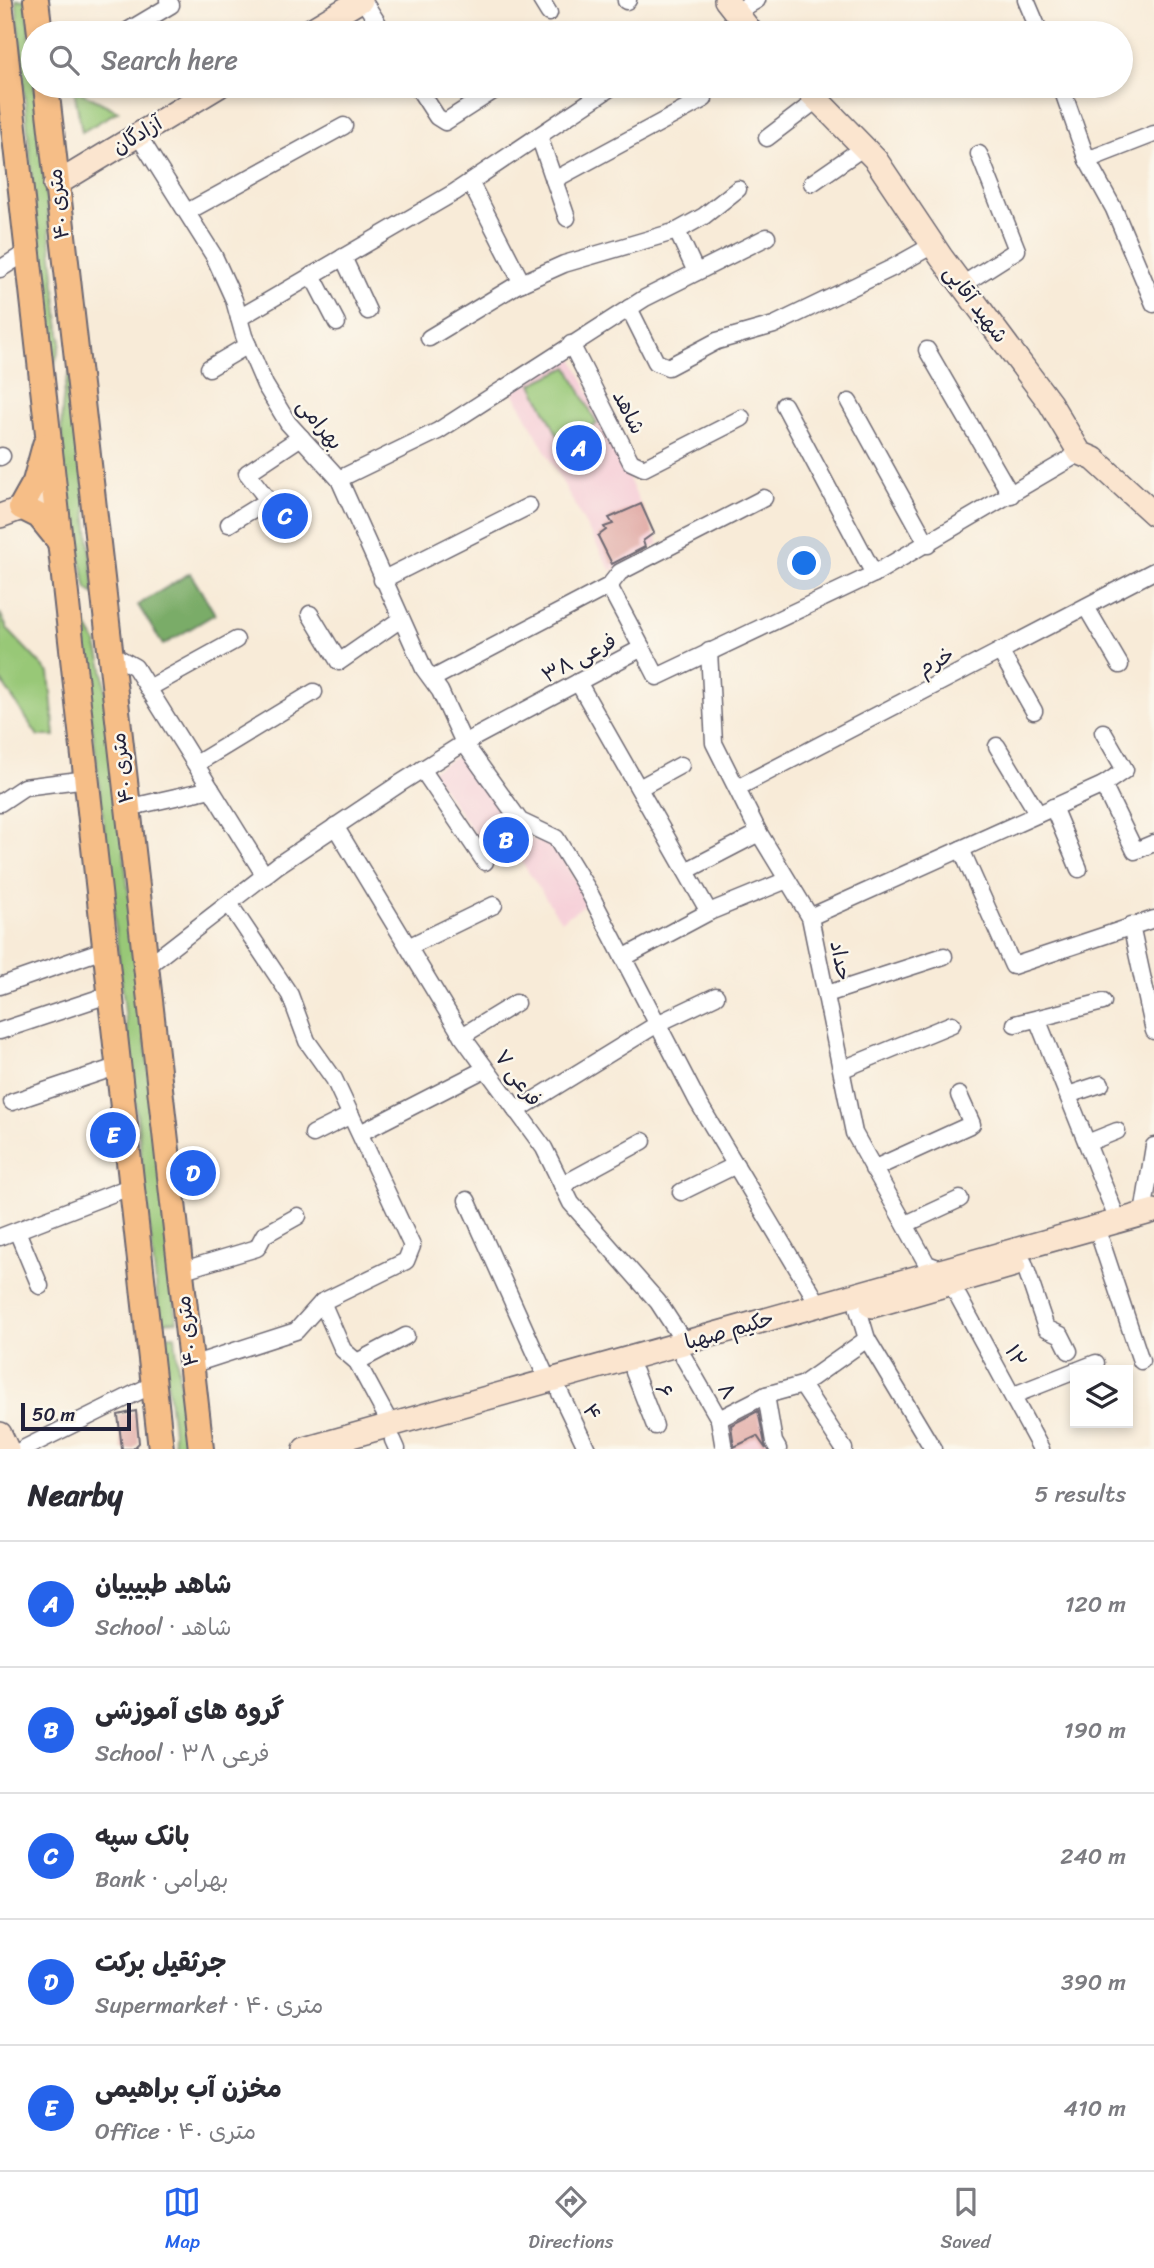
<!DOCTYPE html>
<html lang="en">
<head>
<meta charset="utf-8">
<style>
  body { margin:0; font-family:Sriracha,"Playpen Sans Arabic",sans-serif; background:#f7f7f7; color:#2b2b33 }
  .controls { position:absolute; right:21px; bottom:21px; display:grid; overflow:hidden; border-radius:0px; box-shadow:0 4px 10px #0003 }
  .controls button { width:63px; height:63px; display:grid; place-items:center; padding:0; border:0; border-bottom:2px solid #e1e1e2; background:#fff; color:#2b2b33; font:35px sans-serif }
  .scale { position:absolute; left:21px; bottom:18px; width:110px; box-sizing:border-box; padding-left:7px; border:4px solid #22223b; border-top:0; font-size:19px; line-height:24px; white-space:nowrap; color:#22223b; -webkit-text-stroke:5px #fbf7ec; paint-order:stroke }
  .you { position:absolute; left:805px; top:564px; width:24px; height:24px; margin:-18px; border:5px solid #fff; border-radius:50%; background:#1a73e8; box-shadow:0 0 0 10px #1a73e833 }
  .badge { display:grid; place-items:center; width:46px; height:46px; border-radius:50%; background:#2563eb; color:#fff; font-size:23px; font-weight:700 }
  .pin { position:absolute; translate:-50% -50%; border:4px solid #fff; box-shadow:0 2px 7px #0006 }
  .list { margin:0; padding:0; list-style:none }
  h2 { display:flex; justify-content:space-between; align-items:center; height:91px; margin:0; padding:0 28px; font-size:30px }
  h2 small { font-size:23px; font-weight:400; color:#7c7c81 }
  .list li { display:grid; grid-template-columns:46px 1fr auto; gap:21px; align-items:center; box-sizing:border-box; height:126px; padding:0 28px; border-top:2px solid #e1e1e2 }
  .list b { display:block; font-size:26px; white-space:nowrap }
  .list p { margin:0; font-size:23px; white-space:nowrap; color:#7c7c81 }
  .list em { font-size:23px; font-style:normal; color:#7c7c81 }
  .icon { flex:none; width:38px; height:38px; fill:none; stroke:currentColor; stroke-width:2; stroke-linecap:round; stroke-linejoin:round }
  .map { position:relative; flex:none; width:1154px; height:1449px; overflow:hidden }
  .search { position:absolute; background:#fff; box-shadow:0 4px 10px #0003; left:21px; right:21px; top:21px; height:77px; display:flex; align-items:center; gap:18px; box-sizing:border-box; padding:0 24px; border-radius:38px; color:#7c7c81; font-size:26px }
  .sheet { height:721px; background:#fff }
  nav { display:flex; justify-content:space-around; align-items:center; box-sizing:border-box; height:98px; border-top:2px solid #e1e1e2; background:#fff; font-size:19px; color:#7c7c81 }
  nav a { display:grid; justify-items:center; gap:4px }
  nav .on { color:#2563eb }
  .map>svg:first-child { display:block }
</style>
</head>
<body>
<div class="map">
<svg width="1154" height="1449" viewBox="0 0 1154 1449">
  <rect width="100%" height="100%" fill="#fbf7ec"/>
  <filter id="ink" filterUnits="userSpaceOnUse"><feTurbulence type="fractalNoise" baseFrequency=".0143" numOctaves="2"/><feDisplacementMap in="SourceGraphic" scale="14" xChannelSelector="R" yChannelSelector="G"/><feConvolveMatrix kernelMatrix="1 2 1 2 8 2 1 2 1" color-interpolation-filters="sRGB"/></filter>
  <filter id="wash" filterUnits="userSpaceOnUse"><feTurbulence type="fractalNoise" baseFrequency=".00686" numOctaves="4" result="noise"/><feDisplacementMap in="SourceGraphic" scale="28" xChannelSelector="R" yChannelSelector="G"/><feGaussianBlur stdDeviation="1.57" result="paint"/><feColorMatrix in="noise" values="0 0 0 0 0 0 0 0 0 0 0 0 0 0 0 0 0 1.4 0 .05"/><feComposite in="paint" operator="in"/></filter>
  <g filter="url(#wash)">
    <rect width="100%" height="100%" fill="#f8ebd8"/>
    <g fill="#f6cfd8">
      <path d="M571,354L659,544L611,571L513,392Z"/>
      <path d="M454,758L470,761L513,834L554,846L589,902L561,921L515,852L493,861L431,771Z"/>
      <path d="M763,1400L769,1449H728L724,1422Z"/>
    </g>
    <g fill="#98c877" stroke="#5d7559" stroke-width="2">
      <path d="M16,0H26L61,343L50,379Z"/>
      <path d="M74,89L118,111L82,132Z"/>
      <path d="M568,367L597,424L561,442L532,384Z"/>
      <path d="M71,369L95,594L87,589C74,531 47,424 71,369Z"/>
      <path d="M75,605L96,642L103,668L177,1321L163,1322L159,1311L95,748Z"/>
      <path d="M0,613L8,630L49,673L55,736H38L0,679Z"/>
      <path d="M175,1335L186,1449H175L162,1336Z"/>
    </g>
    <path fill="#7aac68" stroke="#4e6752" stroke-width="2" d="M190,573L215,614L163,645L138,605Z"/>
    <g id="blocks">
      <g fill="#dfa4a0">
        <path d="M641,504L654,533L643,541L645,547L612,564L598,536L606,530L604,527L613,524L609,518Z"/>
        <path d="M136,1411L139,1443L133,1449H122L118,1415Z"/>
        <path d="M758,1411L766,1449L757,1436L734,1447L731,1425Z"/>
      </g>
    </g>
  </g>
  <g filter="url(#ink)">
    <use href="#blocks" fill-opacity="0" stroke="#6d6872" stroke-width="2"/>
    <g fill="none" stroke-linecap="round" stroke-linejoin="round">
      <g stroke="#6d6872" stroke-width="19">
        <g id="street">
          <path d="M363,0L384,33"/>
          <path d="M541,0L549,13"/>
          <path d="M1026,0L1040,33"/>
          <path d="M626,1L628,0"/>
          <path d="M736,12L757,0"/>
          <path d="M124,33L171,5L168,0"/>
          <path d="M417,86L437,117L445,122L501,86"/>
          <path d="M1061,86L1087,160L1114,209L1154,304"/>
          <path d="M138,135L214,256L234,300L244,336L265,385L288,423L339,479L424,669L440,691L464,743L520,821L556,838L588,890L698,1102L819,1305"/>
          <path d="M539,136L567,218"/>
          <path d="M767,138L818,99"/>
          <path d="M1087,160L1154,134"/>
          <path d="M554,180L704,99"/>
          <path d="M470,182L522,283"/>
          <path d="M812,183L864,147"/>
          <path d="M187,212L344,126"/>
          <path d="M677,231L696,272"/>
          <path d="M343,257L368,311"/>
          <path d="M0,269L27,252"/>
          <path d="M312,275L337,323"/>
          <path d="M962,285L1017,250L979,154"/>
          <path d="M629,308L656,362L668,367L717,341L774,325L892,268L933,245"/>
          <path d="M239,318L455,192L613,86"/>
          <path d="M429,338L515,286L564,264L677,231L704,216L738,189"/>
          <path d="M571,344L631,462L644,468L742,418"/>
          <path d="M927,350L1011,495"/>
          <path d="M209,368L248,345"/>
          <path d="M849,402L928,545"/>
          <path d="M784,405L874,574"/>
          <path d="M0,457L2,456"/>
          <path d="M339,479L438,431L645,298L767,237"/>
          <path d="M229,524L268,500L247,473L301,437"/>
          <path d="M382,580L529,506"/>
          <path d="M609,586L642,648"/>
          <path d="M1086,607L1120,665"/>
          <path d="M310,614L339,662L401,619"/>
          <path d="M709,651L714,743L759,833L810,917L854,1133L927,1264L943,1270"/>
          <path d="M1000,651L1034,711"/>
          <path d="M108,652L135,667L265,876"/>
          <path d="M432,679L609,586L620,572L764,498"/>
          <path d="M578,682L709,912"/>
          <path d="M149,688L236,640"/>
          <path d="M997,746L1038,814"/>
          <path d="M196,764L314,692"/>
          <path d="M422,769L485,862"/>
          <path d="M1103,785L1135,851L1154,843"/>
          <path d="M639,788L681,765"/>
          <path d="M737,788L1154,571"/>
          <path d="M0,803L24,787L87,779"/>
          <path d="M1053,807L1079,869"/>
          <path d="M127,808L211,789"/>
          <path d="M335,826L462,1036L544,1148L571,1203L658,1302L684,1342"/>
          <path d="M961,849L1013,966L1154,919"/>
          <path d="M686,871L759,833"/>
          <path d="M810,917L1103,785L1125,770L1103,732"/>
          <path d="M1131,925L1154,1031"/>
          <path d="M408,947L494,905"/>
          <path d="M623,958L709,912L787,880"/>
          <path d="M145,968L278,865L399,784L464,743L642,648L657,677L874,574L1080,453"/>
          <path d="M0,986L106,949"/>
          <path d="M827,994L944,956"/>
          <path d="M1038,1021L1118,1221"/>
          <path d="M1015,1024L1103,1002"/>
          <path d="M0,1031L111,994"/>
          <path d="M462,1036L516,1003"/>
          <path d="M843,1069L952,1024"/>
          <path d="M1068,1095L1101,1084"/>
          <path d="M12,1102L119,1066"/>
          <path d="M516,1111L659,1023L716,996"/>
          <path d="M360,1133L485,1069"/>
          <path d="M313,1134L351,1115"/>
          <path d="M1087,1143L1117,1131"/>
          <path d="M873,1169L972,1124L959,1095"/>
          <path d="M562,1185L643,1141"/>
          <path d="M681,1192L736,1165"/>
          <path d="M467,1200L548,1381"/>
          <path d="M1143,1214L1154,1146"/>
          <path d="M906,1224L960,1199"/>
          <path d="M17,1231L40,1286"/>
          <path d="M0,1237L132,1186"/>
          <path d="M1101,1241L1141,1361"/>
          <path d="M1024,1263L1046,1328L1061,1335L1069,1351"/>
          <path d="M180,1271L257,1248L264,1235L298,1216"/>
          <path d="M952,1285L1041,1449"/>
          <path d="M322,1302L343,1350L357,1362L391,1425"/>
          <path d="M858,1309L867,1339L933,1449"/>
          <path d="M684,1358L719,1419L724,1449"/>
          <path d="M357,1362L406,1336"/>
          <path d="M191,1365L296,1331L322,1302L406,1261L412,1246L334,1079L307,1041L290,995L230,905"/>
          <path d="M1078,1370L1096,1363"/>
          <path d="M634,1372L655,1426"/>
          <path d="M802,1385L844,1449"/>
          <path d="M560,1393L587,1449"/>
          <path d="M766,1395L774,1442L778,1449"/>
          <path d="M1014,1395L1075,1371"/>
          <path d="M719,1419L766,1395L802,1385L867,1339"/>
          <path d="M393,1440L397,1449"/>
          <path d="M23,1449L154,1384"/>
        </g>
      </g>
      <g stroke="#6d6872" stroke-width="26">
        <g id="secondary">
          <path d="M726,0L752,33"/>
          <path d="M306,33L361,0"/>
          <path d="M804,86L876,160L941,257L1050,403L1080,453L1094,459L1154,514"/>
          <path d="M55,185L219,86"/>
          <path d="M0,516L55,496"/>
          <path d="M872,1306L1014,1265"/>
          <path d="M0,1434L7,1449"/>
          <path d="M305,1449L1154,1211"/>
        </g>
      </g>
      <g stroke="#6d6872" stroke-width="28">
        <g id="primary">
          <path d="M36,0L40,33"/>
          <path d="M0,2L161,1449"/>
          <path d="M46,86L201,1449"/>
          <path d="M45,445L35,482L21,507L39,516L60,542"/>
        </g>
      </g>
      <use href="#street" stroke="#fff" stroke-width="16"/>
      <use href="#secondary" stroke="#fbe5cf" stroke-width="23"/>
      <use href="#primary" stroke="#f6be87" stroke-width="24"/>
    </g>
  </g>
  <g text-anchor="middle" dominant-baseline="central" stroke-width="5" stroke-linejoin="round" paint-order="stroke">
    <g font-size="21" fill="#22223b" stroke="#fbf7ec">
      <text transform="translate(137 135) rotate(-31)">آزادگان</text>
      <text transform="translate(58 204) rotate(-96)">۴۰ متری</text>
      <text transform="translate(976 304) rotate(53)">شهید آقایی</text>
      <text transform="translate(629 412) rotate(63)">شاهد</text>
      <text transform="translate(320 424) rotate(51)">بهرامی</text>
      <text transform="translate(579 658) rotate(-28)">فرعی ۳۸</text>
      <text transform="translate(936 661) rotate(-28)">خرم</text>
      <text transform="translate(122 768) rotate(-97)">۴۰ متری</text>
      <text transform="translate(841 960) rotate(78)">حداد</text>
      <text transform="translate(518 1078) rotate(54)">فرعی ۷</text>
      <text transform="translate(729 1330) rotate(-16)">حکیم صهبا</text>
      <text transform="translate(187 1331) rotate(-97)">۴۰ متری</text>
      <text transform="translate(1016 1356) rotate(61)">۱۲</text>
      <text transform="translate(664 1391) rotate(69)">۶</text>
      <text transform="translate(727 1391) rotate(60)">۸</text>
      <text transform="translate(592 1412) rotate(63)">۴</text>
    </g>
  </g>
</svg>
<div class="controls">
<button><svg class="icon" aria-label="layers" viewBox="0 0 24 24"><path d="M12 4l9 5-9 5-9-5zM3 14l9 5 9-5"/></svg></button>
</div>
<div class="scale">50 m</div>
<div class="you"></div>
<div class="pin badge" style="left:579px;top:448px">A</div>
<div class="pin badge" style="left:506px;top:840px">B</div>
<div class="pin badge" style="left:285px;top:516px">C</div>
<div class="pin badge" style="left:193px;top:1173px">D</div>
<div class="pin badge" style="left:113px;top:1135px">E</div>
<div class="search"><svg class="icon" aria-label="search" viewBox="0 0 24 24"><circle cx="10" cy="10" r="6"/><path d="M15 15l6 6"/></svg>Search here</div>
</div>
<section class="sheet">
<h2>Nearby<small>5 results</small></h2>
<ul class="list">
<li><span class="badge">A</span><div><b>شاهد طبیبیان</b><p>School · شاهد</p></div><em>120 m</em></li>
<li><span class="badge">B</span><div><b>گروه های آموزشی</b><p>School · فرعی ۳۸</p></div><em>190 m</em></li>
<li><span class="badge">C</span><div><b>بانک سپه</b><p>Bank · بهرامی</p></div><em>240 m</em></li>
<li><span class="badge">D</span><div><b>جرثقیل برکت</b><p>Supermarket · ۴۰ متری</p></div><em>390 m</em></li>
<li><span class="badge">E</span><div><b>مخزن آب براهیمی</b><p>Office · ۴۰ متری</p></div><em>410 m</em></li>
</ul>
</section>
<nav>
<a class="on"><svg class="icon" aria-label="map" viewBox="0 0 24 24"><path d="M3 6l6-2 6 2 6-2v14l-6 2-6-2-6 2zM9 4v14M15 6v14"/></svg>Map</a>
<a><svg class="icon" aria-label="directions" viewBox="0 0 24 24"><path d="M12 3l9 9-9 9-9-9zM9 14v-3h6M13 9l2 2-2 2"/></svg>Directions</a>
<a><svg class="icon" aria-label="saved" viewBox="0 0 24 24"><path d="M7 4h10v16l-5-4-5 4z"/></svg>Saved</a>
</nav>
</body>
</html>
